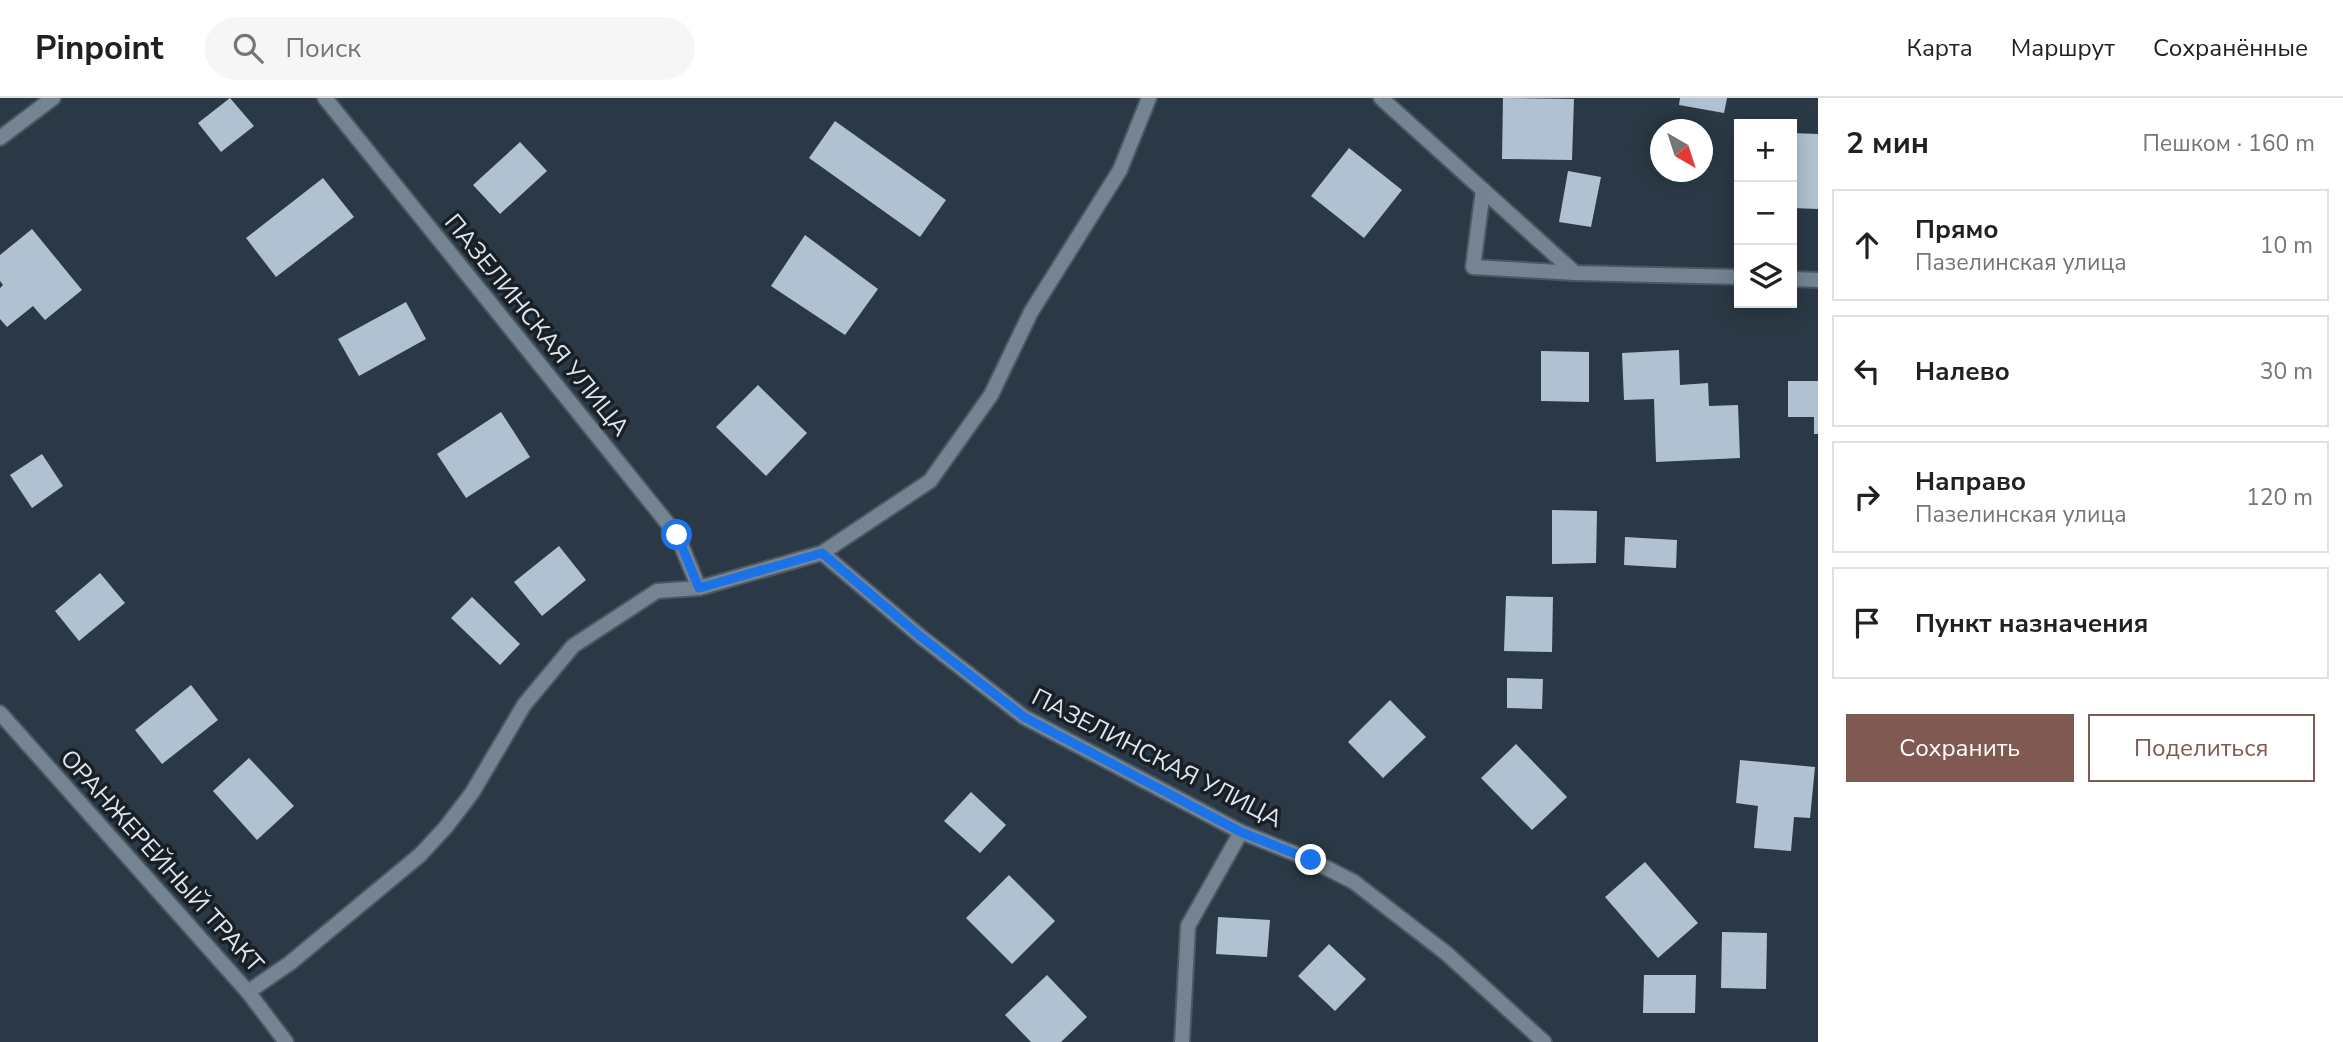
<!DOCTYPE html>
<html lang="ru">
<head>
<meta charset="utf-8">
<style>
  body { margin:0; font-family:"Nunito Sans",sans-serif; background:#f6f6f6; color:#202124 }
  .controls { position:absolute; right:21px; top:21px; display:grid; overflow:hidden; border-radius:0px; box-shadow:0 4px 18px #0003 }
  .controls button { width:63px; height:63px; display:grid; place-items:center; padding:0; border:0; border-bottom:2px solid #e0e0e0; background:#fff; color:#202124; font:35px sans-serif }
  .compass { position:absolute; left:1650px; top:21px; width:63px; height:63px; border-radius:50%; background:#fff; box-shadow:0 4px 18px #0003; rotate:141deg }
  .stop { position:absolute; width:21px; height:21px; margin:-16px; border:5px solid #1a73e8; border-radius:50%; background:#fff }
  .stop.end { background:#1a73e8; border-color:#fff; box-shadow:0 2px 7px #0008 }
  .list { margin:0; padding:0; list-style:none }
  h2 { display:flex; justify-content:space-between; align-items:center; height:91px; margin:0; padding:0 28px; font-size:30px }
  h2 small { font-size:23px; font-weight:400; color:#757577 }
  .list li { display:grid; grid-template-columns:46px 1fr auto; gap:21px; align-items:center; box-sizing:border-box; height:112px; margin:0 14px 14px; padding:0 14px; border:2px solid #e0e0e0; border-radius:0px }
  .list b { display:block; font-size:26px; white-space:nowrap }
  .list p { margin:0; font-size:23px; white-space:nowrap; color:#757577 }
  .list em { font-size:23px; font-style:normal; color:#757577 }
  .actions { display:flex; gap:14px; padding:21px 28px }
  .actions a { flex:1; padding:16px 0; border:2px solid #7f5952; border-radius:0px; text-align:center; font-size:24px; color:#7f5952 }
  .actions .main { background:#7f5952; color:#fff }
  .icon { flex:none; width:38px; height:38px; fill:none; stroke:currentColor; stroke-width:2; stroke-linecap:round; stroke-linejoin:round }
  .map { position:relative; flex:none; width:1818px; height:944px; overflow:hidden }
  header { display:flex; align-items:center; gap:42px; box-sizing:border-box; height:98px; padding:0 35px; background:#fff; border-bottom:2px solid #e0e0e0 }
  header strong { font-size:33px }
  nav { display:flex; gap:38px; margin-inline-start:auto; font-size:24px }
  .search { width:490px; height:63px; background:#f6f6f6; display:flex; align-items:center; gap:18px; box-sizing:border-box; padding:0 24px; border-radius:38px; color:#757577; font-size:26px }
  main { display:flex }
  aside { flex:1; background:#fff }
  .map>svg:first-child { display:block }
</style>
</head>
<body>
<header>
<strong>Pinpoint</strong>
<div class="search"><svg class="icon" aria-label="search" viewBox="0 0 24 24"><circle cx="10" cy="10" r="6"/><path d="M15 15l6 6"/></svg>Поиск</div>
<nav><a>Карта</a><a>Маршрут</a><a>Сохранённые</a></nav>
</header>
<main>
<div class="map">
<svg width="1818" height="944" viewBox="0 0 1818 944">
  <rect width="100%" height="100%" fill="#2a3945"/>
  <g fill="#b0c2d1">
    <path d="M230,0L254,28L221,54L198,25Z"/>
    <path d="M1503,0L1574,1L1572,62L1502,61Z"/>
    <path d="M1680,0H1727L1724,15L1679,7Z"/>
    <path d="M835,23L946,102L920,139L809,60Z"/>
    <path d="M1792,35L1818,36V111L1792,110Z"/>
    <path d="M520,44L547,73L500,116L473,87Z"/>
    <path d="M1349,50L1402,92L1364,140L1311,98Z"/>
    <path d="M1568,73L1601,79L1591,129L1559,124Z"/>
    <path d="M323,80L354,119L276,179L246,140Z"/>
    <path d="M32,131L82,192L45,222L33,208L7,229L0,221V190L3,187L0,183V157Z"/>
    <path d="M805,137L878,191L845,237L771,188Z"/>
    <path d="M406,204L426,241L359,278L338,241Z"/>
    <path d="M1679,252L1680,287L1708,285L1709,308L1738,307L1740,360L1656,364L1654,301L1624,302L1622,255Z"/>
    <path d="M1541,253L1589,254V304L1541,303Z"/>
    <path d="M1788,283H1818V336H1814V319H1788Z"/>
    <path d="M758,287L807,335L766,378L716,329Z"/>
    <path d="M501,314L530,359L466,400L437,356Z"/>
    <path d="M42,356L63,388L32,410L10,377Z"/>
    <path d="M1552,412L1597,413L1596,465L1552,466Z"/>
    <path d="M1625,439L1677,442L1676,470L1624,467Z"/>
    <path d="M559,448L586,482L542,518L514,484Z"/>
    <path d="M100,475L125,505L79,543L55,513Z"/>
    <path d="M1506,498L1553,499L1552,554L1504,553Z"/>
    <path d="M472,499L520,546L500,567L451,520Z"/>
    <path d="M1507,580L1543,581L1542,611L1507,610Z"/>
    <path d="M191,587L218,622L162,666L135,632Z"/>
    <path d="M1390,602L1426,639L1383,680L1348,644Z"/>
    <path d="M1516,646L1567,699L1532,732L1481,680Z"/>
    <path d="M249,660L294,708L257,742L213,693Z"/>
    <path d="M1740,662L1815,669L1810,720L1794,719L1791,753L1754,750L1758,708L1736,705Z"/>
    <path d="M971,694L1006,727L980,755L944,723Z"/>
    <path d="M1645,764L1698,825L1658,860L1605,799Z"/>
    <path d="M1009,777L1055,823L1012,866L966,820Z"/>
    <path d="M1218,819L1270,822L1267,859L1216,856Z"/>
    <path d="M1722,834L1767,835L1766,891L1721,890Z"/>
    <path d="M1329,846L1366,881L1335,913L1298,878Z"/>
    <path d="M1047,877L1087,919L1061,944H1031L1005,917Z"/>
    <path d="M1644,877H1696L1695,915H1643Z"/>
  </g>
  <g fill="none" stroke-linecap="round" stroke-linejoin="round">
    <g stroke="#4b5862" stroke-width="18">
      <path id="service" d="M1483,92L1473,169L1575,175"/>
    </g>
    <g stroke="#4b5862" stroke-width="18">
      <g id="minor">
        <path d="M325,0L677,437L699,490"/>
        <path d="M1381,0L1575,175L1739,179"/>
        <path d="M0,40L53,0"/>
        <path d="M1792,181L1818,182"/>
        <path d="M822,455L920,538L1024,619L1241,734L1311,762L1354,784L1446,855L1544,944"/>
        <path d="M248,894L290,865L420,757L446,729L472,695L524,607L573,548L657,493L699,490L822,455L930,383L991,297L1031,214L1120,72L1149,0"/>
        <path d="M1182,944L1188,828L1241,734"/>
      </g>
    </g>
    <g stroke="#4b5862" stroke-width="18">
      <path id="tertiary" d="M0,615L248,894L286,944"/>
    </g>
    <use href="#service" stroke="#748492" stroke-width="14"/>
    <use href="#minor" stroke="#748492" stroke-width="14"/>
    <use href="#tertiary" stroke="#748492" stroke-width="14"/>
  </g>
  <g fill="none" stroke-linecap="round" stroke-linejoin="round">
    <path stroke="#1a73e8" stroke-width="9" d="M677,437L699,490L822,455L920,538L1024,619L1241,734L1311,762"/>
  </g>
  <g text-anchor="middle" dominant-baseline="central" stroke-width="7" stroke-linejoin="round" paint-order="stroke">
    <g font-size="24" fill="#dee7ef" stroke="#191f25">
      <text transform="translate(537 227) rotate(51)">ПАЗЕЛИНСКАЯ УЛИЦА</text>
      <text transform="translate(1157 660) rotate(27)">ПАЗЕЛИНСКАЯ УЛИЦА</text>
      <text transform="translate(162 763) rotate(48)">ОРАНЖЕРЕЙНЫЙ ТРАКТ</text>
    </g>
  </g>
</svg>
<div class="controls">
<button>+</button>
<button>−</button>
<button><svg class="icon" aria-label="layers" viewBox="0 0 24 24"><path d="M12 4l9 5-9 5-9-5zM3 14l9 5 9-5"/></svg></button>
</div>
<svg class="compass" viewBox="-18 -18 36 36"><path d="M0-13l5 13h-10z" fill="#e53935"/><path d="M0 13l5-13h-10z" fill="#757577"/></svg>
<div class="stop" style="left:677px;top:437px"></div>
<div class="stop end" style="left:1311px;top:762px"></div>
</div>
<aside>
<h2>2 мин<small>Пешком · 160 m</small></h2>
<ul class="list">
<li><svg class="icon" aria-label="ahead" viewBox="0 0 24 24"><path d="M12 20V5M6 11l6-6 6 6"/></svg><div><b>Прямо</b><p>Пазелинская улица</p></div><em>10 m</em></li>
<li><svg class="icon" aria-label="left" viewBox="0 0 24 24"><path d="M17 20v-9H6M10 6l-5 5 5 5"/></svg><div><b>Налево</b></div><em>30 m</em></li>
<li><svg class="icon" aria-label="right" viewBox="0 0 24 24"><path d="M7 20v-9h11M14 6l5 5-5 5"/></svg><div><b>Направо</b><p>Пазелинская улица</p></div><em>120 m</em></li>
<li><svg class="icon" aria-label="arrive" viewBox="0 0 24 24"><path d="M6 21V4h12l-3 4 3 4H6"/></svg><div><b>Пункт назначения</b></div></li>
</ul>
<div class="actions"><a class="main">Сохранить</a><a>Поделиться</a></div>
</aside>
</main>
</body>
</html>
